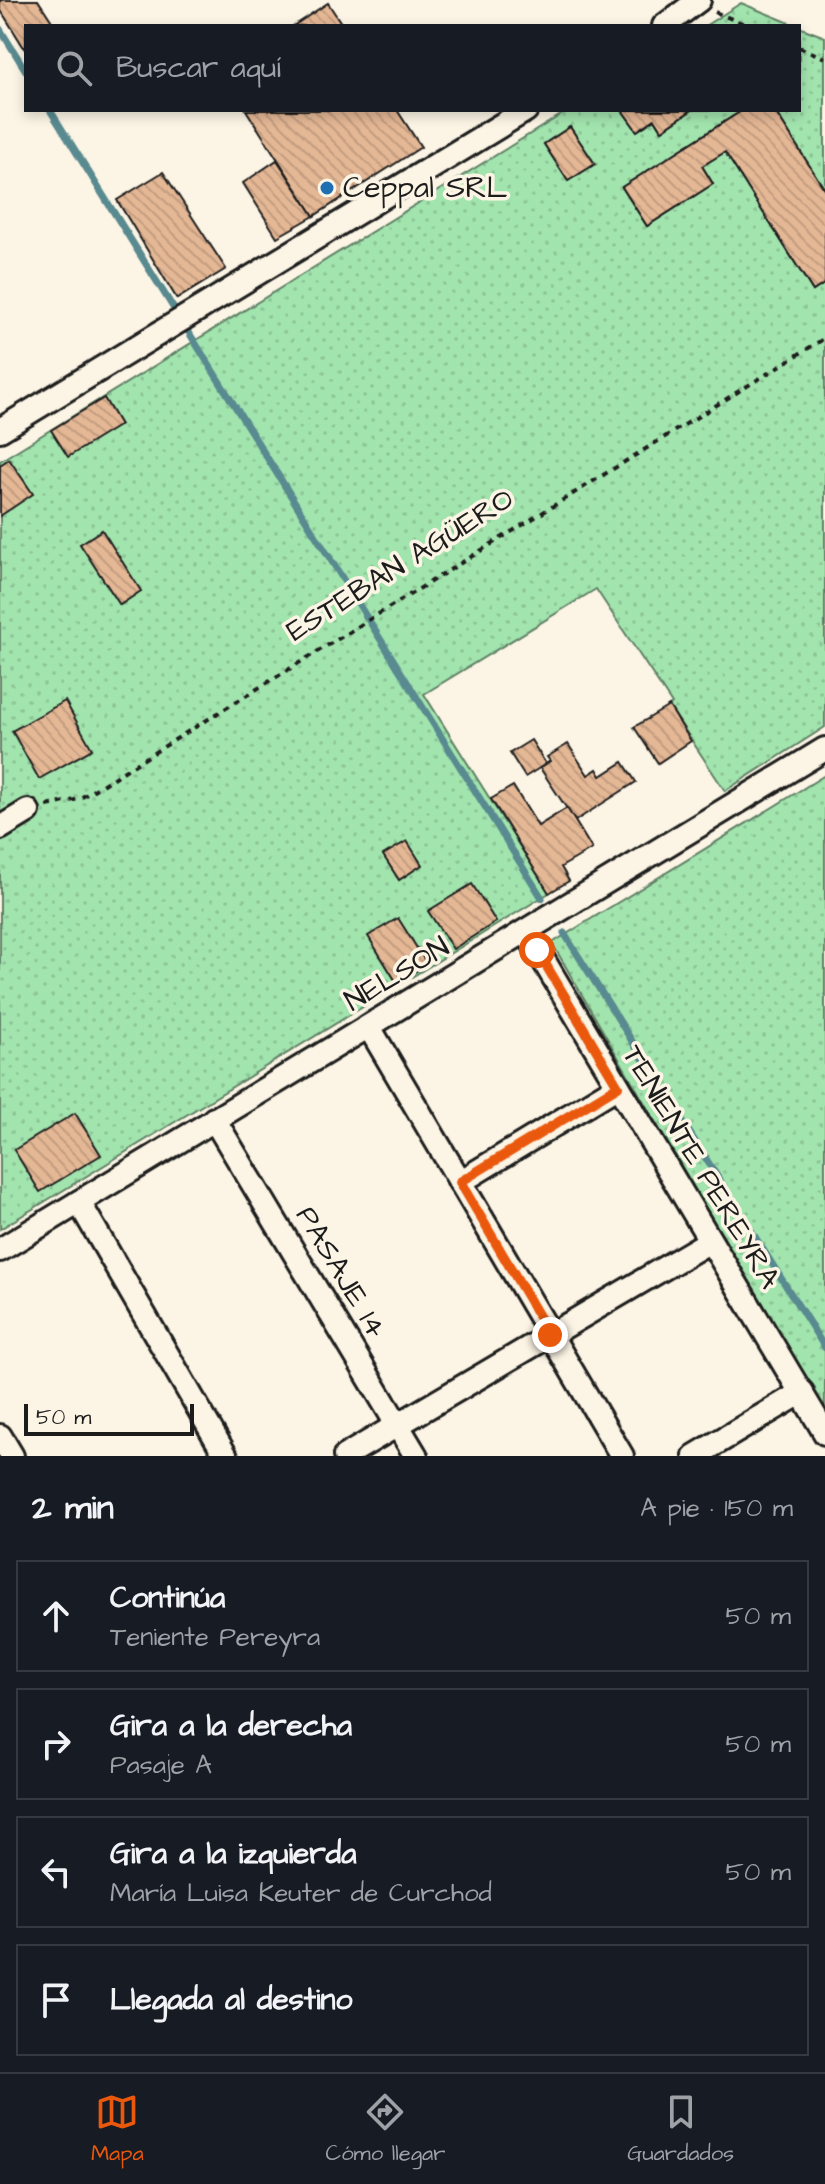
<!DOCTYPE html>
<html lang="es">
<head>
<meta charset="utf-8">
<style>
  body { margin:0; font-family:"Architects Daughter",sans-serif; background:#20242c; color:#f1f3f6 }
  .scale { position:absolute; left:24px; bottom:20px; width:170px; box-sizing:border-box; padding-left:8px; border:4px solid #1c1c1c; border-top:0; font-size:22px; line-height:28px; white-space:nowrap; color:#1c1c1c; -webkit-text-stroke:6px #fcf5e5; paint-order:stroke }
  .stop { position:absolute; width:24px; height:24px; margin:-18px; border:6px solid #ea580c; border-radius:50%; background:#fff }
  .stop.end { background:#ea580c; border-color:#fff; box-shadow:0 2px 8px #0008 }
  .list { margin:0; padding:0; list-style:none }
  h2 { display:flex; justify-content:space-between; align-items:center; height:104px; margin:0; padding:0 32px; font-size:34px }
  h2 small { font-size:26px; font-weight:400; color:#9ea1a6 }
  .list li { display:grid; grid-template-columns:52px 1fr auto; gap:24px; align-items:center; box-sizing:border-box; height:112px; margin:0 16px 16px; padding:0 16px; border:2px solid #363941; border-radius:0px }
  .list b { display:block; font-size:30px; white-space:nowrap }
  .list p { margin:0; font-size:26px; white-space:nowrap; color:#9ea1a6 }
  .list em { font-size:26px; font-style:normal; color:#9ea1a6 }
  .icon { flex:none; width:44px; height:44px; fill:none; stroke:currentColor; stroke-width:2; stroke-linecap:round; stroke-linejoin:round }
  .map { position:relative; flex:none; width:825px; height:1456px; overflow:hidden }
  .search { position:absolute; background:#171b24; box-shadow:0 4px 12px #0003; left:24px; right:24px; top:24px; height:88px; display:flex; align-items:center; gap:20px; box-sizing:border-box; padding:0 28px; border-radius:0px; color:#9ea1a6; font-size:30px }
  .sheet { height:616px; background:#171b24 }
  nav { display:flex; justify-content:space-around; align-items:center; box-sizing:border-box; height:112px; border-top:2px solid #363941; background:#171b24; font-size:22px; color:#9ea1a6 }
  nav a { display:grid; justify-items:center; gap:4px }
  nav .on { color:#ea580c }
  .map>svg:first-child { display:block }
</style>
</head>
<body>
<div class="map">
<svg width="825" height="1456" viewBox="0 0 825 1456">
  <defs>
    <pattern id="grass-dots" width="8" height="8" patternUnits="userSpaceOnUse" patternTransform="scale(2)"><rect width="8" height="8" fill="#a2e4ae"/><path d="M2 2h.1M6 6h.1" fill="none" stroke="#8bc395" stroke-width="1.8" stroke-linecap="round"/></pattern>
    <pattern id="building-back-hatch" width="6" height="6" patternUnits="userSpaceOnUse" patternTransform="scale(2)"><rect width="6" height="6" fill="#e4b795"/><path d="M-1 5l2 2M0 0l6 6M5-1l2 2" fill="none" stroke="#c39d80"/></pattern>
  </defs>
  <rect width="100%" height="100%" fill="#fcf5e5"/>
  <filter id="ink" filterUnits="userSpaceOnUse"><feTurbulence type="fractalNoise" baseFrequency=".0125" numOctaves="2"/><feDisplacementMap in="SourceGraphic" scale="16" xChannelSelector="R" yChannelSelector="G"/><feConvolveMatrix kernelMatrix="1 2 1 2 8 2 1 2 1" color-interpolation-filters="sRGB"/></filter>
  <g filter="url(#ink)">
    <g fill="url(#grass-dots)" stroke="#5f8065" stroke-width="2">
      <path d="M741,3L797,26H705Z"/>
      <path d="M799,27L825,37V727L725,791L669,706L672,704L596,589L424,694L549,893L0,1229V461L569,110H799Z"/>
      <path d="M825,775V1415L552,943Z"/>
    </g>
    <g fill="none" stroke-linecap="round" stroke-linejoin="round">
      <g stroke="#598a90" stroke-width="7">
        <path d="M0,29L26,71"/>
        <path d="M50,110L174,309"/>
        <path d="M188,331L542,898"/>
        <path d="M564,933L825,1348"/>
      </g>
    </g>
    <g fill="url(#building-back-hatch)" stroke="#1c1c1c" stroke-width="2">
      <path d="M0,0H38L55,26H26V51L0,9Z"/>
      <path d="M328,3L343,26H293Z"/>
      <path d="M246,110H397L421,147L314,216Z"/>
      <path d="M622,110H692L662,130L655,119L637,131Z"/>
      <path d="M622,110H692L662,130L655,119L637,131Z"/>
      <path d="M743,110H774L825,190V283L813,291L725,152L702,166L713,184L647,226L622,187Z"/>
      <path d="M743,110H774L825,190V283L813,291L725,152L702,166L713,184L647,226L622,187Z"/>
      <path d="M570,127L595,164L568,181L544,144Z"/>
      <path d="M570,127L595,164L568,181L544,144Z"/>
      <path d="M277,160L314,216L277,237L243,183Z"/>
      <path d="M163,172L226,269L177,299L117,200Z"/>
      <path d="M104,398L120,425L68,457L51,430Z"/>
      <path d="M9,459L33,494L0,516V465Z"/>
      <path d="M102,530L141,591L120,605L80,544Z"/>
      <path d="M65,701L92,749L39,779L12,731Z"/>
      <path d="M669,706L691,741L658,763L634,727Z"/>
      <path d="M531,740L546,764L525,777L510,753Z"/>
      <path d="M568,744L588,775L597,769L601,776L623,762L636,782L575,821L540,768L550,761L547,757Z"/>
      <path d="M513,786L538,826L567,808L592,849L561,867L569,881L549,893L491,799Z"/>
      <path d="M407,841L422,865L399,880L383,855Z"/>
      <path d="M472,884L496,922L453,949L428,911Z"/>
      <path d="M398,918L427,964L397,983L368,936Z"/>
      <path d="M75,1113L101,1155L40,1192L14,1150Z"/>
    </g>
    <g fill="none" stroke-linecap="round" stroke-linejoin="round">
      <g stroke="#1c1c1c" stroke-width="28">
        <g id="minor">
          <path d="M664,26L699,0"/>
          <path d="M0,430L526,110"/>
          <path d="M0,828L28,811"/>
          <path d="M526,931L825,1433"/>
          <path d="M369,1027L622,1456"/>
          <path d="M214,1119L416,1456"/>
          <path d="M460,1182L618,1086"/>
          <path d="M79,1202L226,1456"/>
          <path d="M0,1250L825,749"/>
          <path d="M0,1436L12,1456"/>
          <path d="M345,1456L710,1241"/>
          <path d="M695,1456L802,1392"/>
        </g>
      </g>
      <g stroke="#1c1c1c" stroke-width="4" stroke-dasharray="6 6" stroke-linecap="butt">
        <path d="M715,12L749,26"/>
        <path d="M799,47L825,58"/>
        <path d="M47,806L79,799L825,338"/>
      </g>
      <use href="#minor" stroke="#fcf5e5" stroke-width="22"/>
    </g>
  </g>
  <g fill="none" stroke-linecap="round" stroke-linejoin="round" filter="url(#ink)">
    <path stroke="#ea580c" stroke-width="10" d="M537,950L618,1086L460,1182L550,1335"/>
  </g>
  <circle fill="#1f6fb2" stroke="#fcf5e5" stroke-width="3" cx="327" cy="188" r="8"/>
  <g text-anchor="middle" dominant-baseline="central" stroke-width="7" stroke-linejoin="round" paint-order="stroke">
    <g font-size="30" fill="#1c1c1c" stroke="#fcf5e5" text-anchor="start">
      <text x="343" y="188">Ceppal SRL</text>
    </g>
    <g font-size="30" fill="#1c1c1c" stroke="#fcf5e5">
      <text transform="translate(400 565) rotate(-32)">ESTEBAN AGÜERO</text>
      <text transform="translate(397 974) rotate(-31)">NELSON</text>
      <text transform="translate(701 1167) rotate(59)">TENIENTE PEREYRA</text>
      <text transform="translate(341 1272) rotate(59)">PASAJE 14</text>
    </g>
  </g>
</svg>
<div class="scale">50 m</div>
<div class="stop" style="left:537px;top:950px"></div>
<div class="stop end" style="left:550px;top:1335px"></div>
<div class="search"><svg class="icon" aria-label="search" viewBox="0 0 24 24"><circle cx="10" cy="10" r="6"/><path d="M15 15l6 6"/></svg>Buscar aquí</div>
</div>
<section class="sheet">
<h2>2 min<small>A pie · 150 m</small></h2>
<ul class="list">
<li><svg class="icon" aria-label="ahead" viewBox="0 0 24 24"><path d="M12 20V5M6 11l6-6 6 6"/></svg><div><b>Continúa</b><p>Teniente Pereyra</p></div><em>50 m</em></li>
<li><svg class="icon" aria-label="right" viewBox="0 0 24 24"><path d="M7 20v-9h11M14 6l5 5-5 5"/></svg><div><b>Gira a la derecha</b><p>Pasaje A</p></div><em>50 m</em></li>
<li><svg class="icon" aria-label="left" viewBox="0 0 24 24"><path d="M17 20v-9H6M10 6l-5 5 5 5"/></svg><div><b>Gira a la izquierda</b><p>María Luisa Keuter de Curchod</p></div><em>50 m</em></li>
<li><svg class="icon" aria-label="arrive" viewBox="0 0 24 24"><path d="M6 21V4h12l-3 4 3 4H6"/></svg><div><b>Llegada al destino</b></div></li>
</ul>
</section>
<nav>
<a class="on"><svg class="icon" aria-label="map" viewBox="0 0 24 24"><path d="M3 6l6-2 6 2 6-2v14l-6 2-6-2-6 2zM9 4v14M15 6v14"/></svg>Mapa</a>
<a><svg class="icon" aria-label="directions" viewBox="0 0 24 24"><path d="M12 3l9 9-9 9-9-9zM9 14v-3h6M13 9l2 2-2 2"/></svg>Cómo llegar</a>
<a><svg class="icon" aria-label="saved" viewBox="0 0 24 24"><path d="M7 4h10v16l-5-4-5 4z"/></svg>Guardados</a>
</nav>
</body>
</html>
